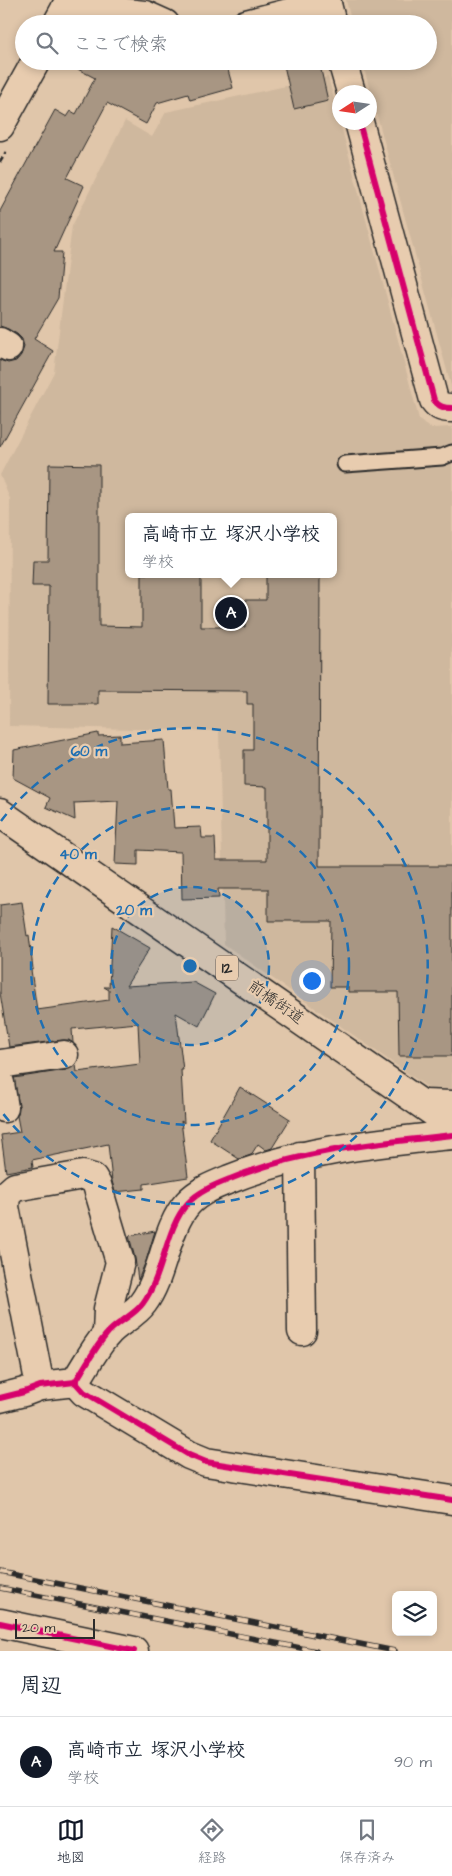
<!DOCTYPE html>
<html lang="ja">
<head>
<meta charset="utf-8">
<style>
  body { margin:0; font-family:"Architects Daughter","Klee One",sans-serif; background:#f2f2f3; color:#1f2937 }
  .controls { position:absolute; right:15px; bottom:15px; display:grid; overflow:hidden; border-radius:8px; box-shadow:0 2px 8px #0003 }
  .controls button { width:45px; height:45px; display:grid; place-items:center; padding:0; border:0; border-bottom:1px solid #e0e1e3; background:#fff; color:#1f2937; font:25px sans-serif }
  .compass { position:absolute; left:332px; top:85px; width:45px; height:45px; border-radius:50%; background:#fff; box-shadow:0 2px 8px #0003; rotate:258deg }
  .scale { position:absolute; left:15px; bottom:12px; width:80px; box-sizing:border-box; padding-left:5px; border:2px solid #2b2b2b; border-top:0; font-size:14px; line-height:18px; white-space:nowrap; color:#2b2b2b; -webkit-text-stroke:4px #e8ccaf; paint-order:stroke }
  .you { position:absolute; left:311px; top:980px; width:18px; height:18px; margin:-12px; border:4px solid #fff; border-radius:50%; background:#1a73e8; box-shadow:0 0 0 8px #1a73e833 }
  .badge { display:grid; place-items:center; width:32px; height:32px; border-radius:50%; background:#111827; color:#fff; font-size:16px; font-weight:700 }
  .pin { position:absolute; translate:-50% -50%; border:2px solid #fff; box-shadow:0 1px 5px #0006 }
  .popup { position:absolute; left:125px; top:513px; width:212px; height:65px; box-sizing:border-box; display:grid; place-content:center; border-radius:8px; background:#fff; filter:drop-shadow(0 1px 4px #0005); font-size:16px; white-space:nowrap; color:#747a83 }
  .popup b { font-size:19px; color:#1f2937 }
  .popup::after { content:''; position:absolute; left:50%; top:100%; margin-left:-10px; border:10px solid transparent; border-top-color:#fff }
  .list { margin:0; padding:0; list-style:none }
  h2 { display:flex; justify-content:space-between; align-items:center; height:65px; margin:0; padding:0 20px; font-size:21px }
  h2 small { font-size:16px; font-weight:400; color:#747a83 }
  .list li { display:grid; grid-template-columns:32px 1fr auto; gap:15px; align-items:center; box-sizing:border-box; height:90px; padding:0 20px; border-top:1px solid #e0e1e3 }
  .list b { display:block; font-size:19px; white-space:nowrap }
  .list p { margin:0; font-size:16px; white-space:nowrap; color:#747a83 }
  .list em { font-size:16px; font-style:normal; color:#747a83 }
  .icon { flex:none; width:28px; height:28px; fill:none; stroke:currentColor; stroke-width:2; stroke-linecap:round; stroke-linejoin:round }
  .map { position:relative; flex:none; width:452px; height:1651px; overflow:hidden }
  .search { position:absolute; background:#fff; box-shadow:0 2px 8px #0003; left:15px; right:15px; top:15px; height:55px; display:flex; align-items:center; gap:12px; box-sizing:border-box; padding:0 18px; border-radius:28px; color:#747a83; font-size:19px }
  .sheet { height:155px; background:#fff }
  nav { display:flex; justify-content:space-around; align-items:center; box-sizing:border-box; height:70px; border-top:1px solid #e0e1e3; background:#fff; font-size:14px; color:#747a83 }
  nav a { display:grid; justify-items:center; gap:2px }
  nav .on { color:#111827 }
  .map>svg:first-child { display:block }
</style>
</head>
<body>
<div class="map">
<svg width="452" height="1651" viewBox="0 0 452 1651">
  <rect width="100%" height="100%" fill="#e0c6aa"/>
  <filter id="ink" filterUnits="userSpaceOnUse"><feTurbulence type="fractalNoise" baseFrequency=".02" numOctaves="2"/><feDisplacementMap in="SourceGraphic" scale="10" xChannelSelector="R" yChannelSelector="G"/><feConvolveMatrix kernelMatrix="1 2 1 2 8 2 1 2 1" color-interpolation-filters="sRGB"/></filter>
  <g filter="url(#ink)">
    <g fill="#cfb89e" fill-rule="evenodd">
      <path d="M346,0H452V389L362,61H428V24H352Z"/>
      <path d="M328,77L419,419L425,425L432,428L452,427V1093L447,1101L224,944L219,731L9,726L10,499L0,475L54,372L72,226L125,121L152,137L166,112ZM128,517H334V574H128Z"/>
    </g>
    <g fill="#a89683" stroke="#2b2b2b">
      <path d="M67,61H200L204,63L205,68L226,63L233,88L190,100L188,94L157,103L146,124L107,103L67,178L84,186L54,252H62L58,298L34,339L53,351L0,447V360L8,363L16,361L21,355L24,347L22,339L17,334L8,329L0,326V211L55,110L67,117L71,111L76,114L95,78L66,63Z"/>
      <path d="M283,61H319L328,101L294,109Z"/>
      <path d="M49,464L99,465V626L142,627V574H201V627H245V600H266V574H320L319,866H452V1056H399L398,992H348V987H330L331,921H268V889H218L219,898L182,899L181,852L138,850V865L115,864L118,801L74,803L75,820L46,807L50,798L13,778L14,750L98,733V736L120,735V743L164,740L168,789H171L174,828L201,827L202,838H215L216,860H267V787L244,786V750H253V704H247V691L98,690V704H48L49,586H32L33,560H48Z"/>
      <path d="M22,902L27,936L29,935L33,969L31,970L37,1010L109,1000V990L104,987H109L112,926L150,948L126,986L193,982L215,994L199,1026L176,1013L183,1070H181L184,1123L181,1121L188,1177L144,1184V1189L115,1192L112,1181L108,1144L32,1160L33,1167L6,1172L1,1135L20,1132L17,1116L19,1106L14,1078L66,1070L76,1065L77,1072L140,1064L138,1023L72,1029L73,1043L69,1040H62L9,1047L0,993V905Z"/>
      <path d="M240,1087L290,1119L272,1148L266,1150L258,1144L251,1155L239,1159L210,1140Z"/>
      <path d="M155,1231L146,1261L138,1280L135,1258L129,1236Z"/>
    </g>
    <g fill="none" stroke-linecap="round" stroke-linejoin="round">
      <g stroke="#2b2b2b" stroke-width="19">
        <path id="service" d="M345,464L442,457L452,453"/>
      </g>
      <g stroke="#2b2b2b" stroke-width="31">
        <g id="minor">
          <path d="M66,7L145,15L165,24"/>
          <path d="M246,24L327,3"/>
          <path d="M0,342L8,347"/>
          <path d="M0,1064L64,1055"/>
          <path d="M0,1083L4,1108"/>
          <path d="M424,1104L452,1105"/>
          <path d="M300,1156L302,1331"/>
          <path d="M75,1382L84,1392L189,1455L206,1462L452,1500"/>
          <path d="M40,1386L5,1207L6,1195L15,1187L83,1175L93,1178L97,1185L120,1262L108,1309L107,1334"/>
          <path d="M0,1398L24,1392L40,1386L75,1382C85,1367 94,1349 106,1335C116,1322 134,1316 143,1303C164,1275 165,1228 188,1203C199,1191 215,1185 230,1179C301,1150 376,1143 452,1135"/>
          <path d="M0,1623L134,1651"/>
        </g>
      </g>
      <g stroke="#2b2b2b" stroke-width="31">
        <g id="tertiary">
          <path d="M326,0L332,24"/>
          <path d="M57,24L70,0"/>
          <path d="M342,61L351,92"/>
          <path d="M359,122L434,400C439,407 444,408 452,408"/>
          <path d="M0,126L36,61"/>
        </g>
      </g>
      <g stroke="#2b2b2b" stroke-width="31">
        <path id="primary" d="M0,813L452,1125"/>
      </g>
      <path stroke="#2b2b2b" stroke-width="3" stroke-dasharray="5 4" stroke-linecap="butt" d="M0,162L6,152"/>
      <use href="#service" stroke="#e8ccaf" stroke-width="15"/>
      <use href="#minor" stroke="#e8ccaf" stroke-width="28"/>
      <use href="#tertiary" stroke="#e8ccaf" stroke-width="28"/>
      <use href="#primary" stroke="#e8ccaf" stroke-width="28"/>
      <g stroke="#2b2b2b" stroke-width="5.5">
        <g id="rail">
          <path d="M0,1572L395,1651"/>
          <path d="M0,1588L316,1651"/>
        </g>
      </g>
      <use href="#rail" stroke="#e8ccaf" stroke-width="4" stroke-dasharray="11" stroke-linecap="butt"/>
      <g stroke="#e8ccaf" stroke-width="9">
        <g id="cycleway">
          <path d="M359,122L434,400C439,407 444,408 452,408"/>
          <path d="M75,1382L84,1392L189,1455L206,1462L452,1500"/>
          <path d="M0,1398L24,1392L40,1386L75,1382C85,1367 94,1349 106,1335C116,1322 134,1316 143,1303C164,1275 165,1228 188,1203C199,1191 215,1185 230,1179C301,1150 376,1143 452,1135"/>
          <path d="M0,1623L134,1651"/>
        </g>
      </g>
      <use href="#cycleway" stroke="#d6006c" stroke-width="6"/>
    </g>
  </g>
  <circle cx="190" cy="966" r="79" fill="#1f6fb2" fill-opacity=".12"/>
  <g fill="none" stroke="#1f6fb2" stroke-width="2.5" stroke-dasharray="9 6">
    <circle cx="190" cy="966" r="79"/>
    <circle cx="190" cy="966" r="159"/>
    <path d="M1 821A238 238 0 1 1 1 1111"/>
  </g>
  <g text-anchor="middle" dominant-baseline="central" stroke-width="4.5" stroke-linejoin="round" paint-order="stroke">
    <rect fill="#e8ccaf" stroke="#645b53" stroke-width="1" x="216" y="955.5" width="22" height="25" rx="4"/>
    <g font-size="15" font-weight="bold" fill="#2b2b2b">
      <text x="227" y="968">12</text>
    </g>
    <g font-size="16" fill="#2b2b2b" stroke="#e8ccaf">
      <text transform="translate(276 1002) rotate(35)">前橋街道</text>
    </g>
  </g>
  <circle cx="190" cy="966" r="8" fill="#1f6fb2" stroke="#e8ccaf" stroke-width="2.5"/>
  <g font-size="15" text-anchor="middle" font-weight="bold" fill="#1f6fb2" stroke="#e8ccaf" stroke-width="4.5" stroke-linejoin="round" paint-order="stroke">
    <text x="89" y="756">60 m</text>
    <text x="78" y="859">40 m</text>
    <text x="134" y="915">20 m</text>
  </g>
</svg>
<div class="controls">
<button><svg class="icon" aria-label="layers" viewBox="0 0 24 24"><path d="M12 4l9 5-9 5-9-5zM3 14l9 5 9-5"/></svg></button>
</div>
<svg class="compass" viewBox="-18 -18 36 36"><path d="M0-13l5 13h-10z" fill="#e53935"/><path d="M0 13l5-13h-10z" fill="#747a83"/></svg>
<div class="scale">20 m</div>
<div class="you"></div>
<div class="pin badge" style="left:231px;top:613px">A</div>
<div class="popup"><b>高崎市立 塚沢小学校</b>学校</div>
<div class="search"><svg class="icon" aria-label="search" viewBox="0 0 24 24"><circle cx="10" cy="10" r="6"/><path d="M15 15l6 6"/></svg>ここで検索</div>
</div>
<section class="sheet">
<h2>周辺<small></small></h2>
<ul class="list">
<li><span class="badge">A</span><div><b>高崎市立 塚沢小学校</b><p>学校</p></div><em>90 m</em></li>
</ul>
</section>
<nav>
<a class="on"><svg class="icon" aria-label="map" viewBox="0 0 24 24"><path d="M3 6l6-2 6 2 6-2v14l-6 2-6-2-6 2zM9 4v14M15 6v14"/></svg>地図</a>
<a><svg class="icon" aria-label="directions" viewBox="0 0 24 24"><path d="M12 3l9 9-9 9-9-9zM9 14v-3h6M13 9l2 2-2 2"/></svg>経路</a>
<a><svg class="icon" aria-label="saved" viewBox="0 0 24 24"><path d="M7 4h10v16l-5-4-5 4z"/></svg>保存済み</a>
</nav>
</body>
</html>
